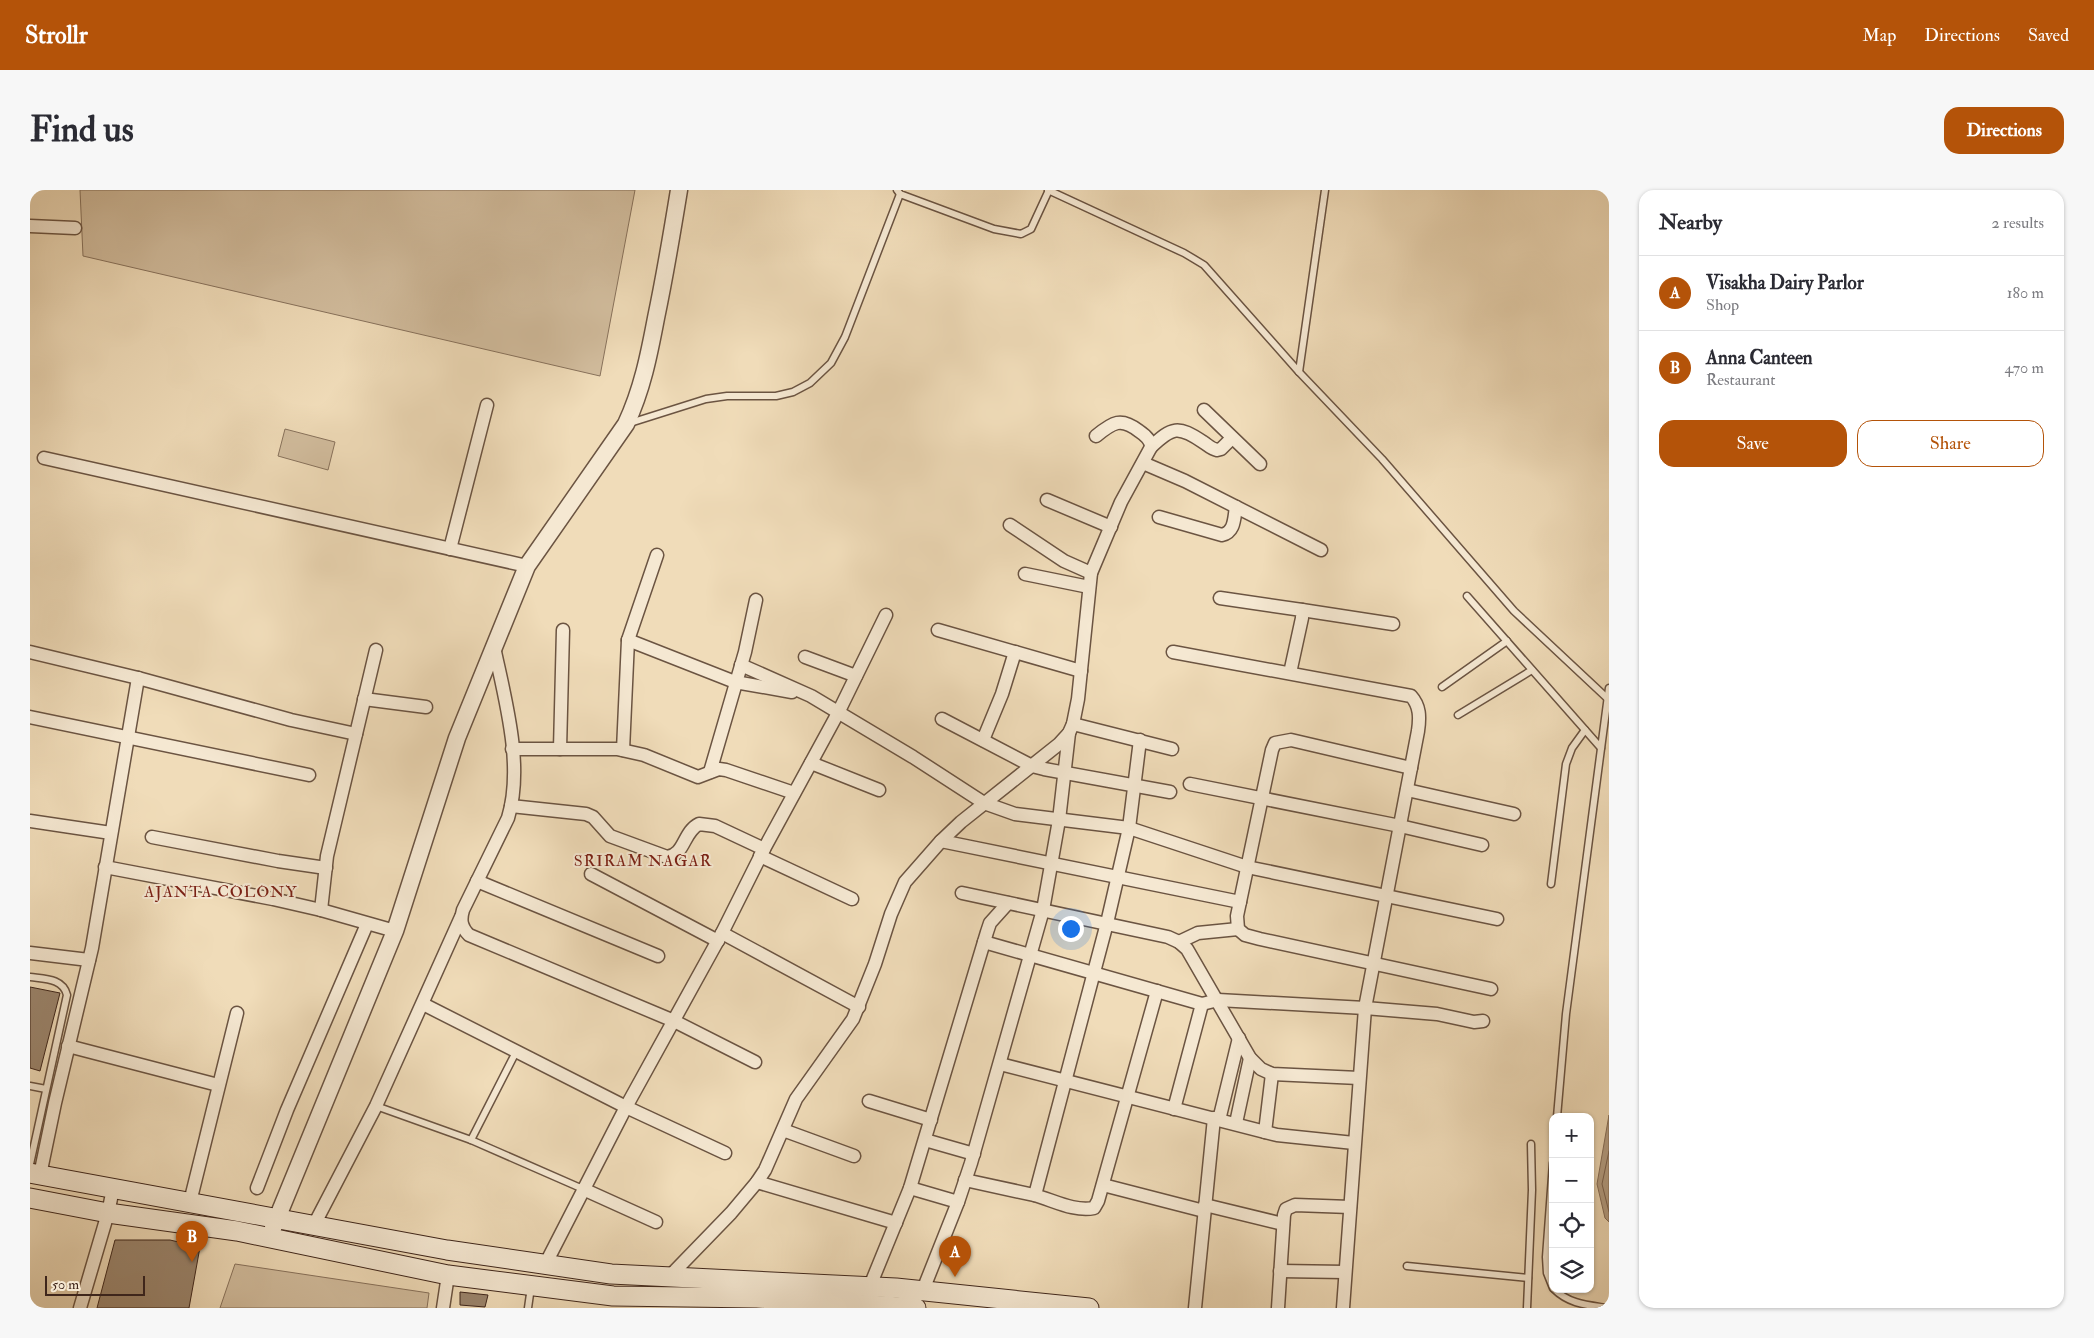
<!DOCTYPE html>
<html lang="en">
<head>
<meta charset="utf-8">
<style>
  body { margin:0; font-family:"IM FELL Double Pica",serif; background:#f7f7f7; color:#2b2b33 }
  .controls { position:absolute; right:15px; bottom:15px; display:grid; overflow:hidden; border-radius:10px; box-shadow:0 1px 4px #0004 }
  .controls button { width:45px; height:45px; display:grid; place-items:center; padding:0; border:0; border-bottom:1px solid #e1e1e2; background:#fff; color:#2b2b33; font:25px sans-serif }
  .scale { position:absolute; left:15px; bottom:12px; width:100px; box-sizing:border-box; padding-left:5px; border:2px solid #3f261b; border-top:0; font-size:14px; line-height:18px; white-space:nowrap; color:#3f261b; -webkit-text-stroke:4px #f5e8d2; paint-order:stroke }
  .you { position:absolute; left:1040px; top:738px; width:18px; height:18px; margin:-12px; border:4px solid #fff; border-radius:50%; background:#1a73e8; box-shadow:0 0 0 8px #1a73e833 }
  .badge { display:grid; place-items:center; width:32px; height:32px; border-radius:50%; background:#b45309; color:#fff; font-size:16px; font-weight:700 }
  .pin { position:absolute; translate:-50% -41px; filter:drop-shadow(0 1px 2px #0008) }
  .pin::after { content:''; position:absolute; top:26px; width:18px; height:15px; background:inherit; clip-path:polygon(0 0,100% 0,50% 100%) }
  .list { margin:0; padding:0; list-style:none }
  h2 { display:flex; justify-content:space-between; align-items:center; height:65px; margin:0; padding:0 20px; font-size:21px }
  h2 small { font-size:16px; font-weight:400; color:#7c7c81 }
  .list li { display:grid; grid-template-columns:32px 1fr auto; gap:15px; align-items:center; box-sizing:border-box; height:75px; padding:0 20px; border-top:1px solid #e1e1e2 }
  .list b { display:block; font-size:19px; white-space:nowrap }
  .list p { margin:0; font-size:16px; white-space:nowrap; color:#7c7c81 }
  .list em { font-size:16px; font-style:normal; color:#7c7c81 }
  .actions { display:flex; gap:10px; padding:15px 20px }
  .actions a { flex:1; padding:11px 0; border:1px solid #b45309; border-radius:15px; text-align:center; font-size:18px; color:#b45309 }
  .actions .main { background:#b45309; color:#fff }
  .icon { flex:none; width:28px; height:28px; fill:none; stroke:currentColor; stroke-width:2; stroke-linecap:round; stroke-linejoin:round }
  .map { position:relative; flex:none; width:1579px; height:1118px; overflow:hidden; border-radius:15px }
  header { display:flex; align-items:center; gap:30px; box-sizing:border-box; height:70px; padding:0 25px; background:#b45309; color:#fff }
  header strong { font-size:24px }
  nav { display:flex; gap:28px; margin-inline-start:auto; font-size:18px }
  .intro { display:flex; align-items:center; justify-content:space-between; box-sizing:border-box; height:120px; padding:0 30px }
  h1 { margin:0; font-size:35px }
  .button { padding:12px 22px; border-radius:15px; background:#b45309; color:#fff; font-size:18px; font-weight:700 }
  main { display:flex; gap:30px; padding:0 30px }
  aside { flex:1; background:#fff; border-radius:15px; box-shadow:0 1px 4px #0004 }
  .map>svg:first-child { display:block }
</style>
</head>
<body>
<header>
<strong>Strollr</strong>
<nav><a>Map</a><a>Directions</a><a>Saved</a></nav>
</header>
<div class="intro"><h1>Find us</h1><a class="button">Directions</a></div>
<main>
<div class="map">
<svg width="1579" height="1118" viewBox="0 0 1579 1118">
  <rect width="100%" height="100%" fill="#f0dcb9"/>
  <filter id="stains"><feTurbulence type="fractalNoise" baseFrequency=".004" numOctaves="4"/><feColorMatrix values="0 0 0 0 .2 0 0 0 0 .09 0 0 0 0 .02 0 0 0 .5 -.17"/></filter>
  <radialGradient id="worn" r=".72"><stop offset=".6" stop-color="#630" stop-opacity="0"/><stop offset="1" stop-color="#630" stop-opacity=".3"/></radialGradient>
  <g fill="#d2bd9e" stroke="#88725c">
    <path d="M50,0H605L570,186L53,66Z"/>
    <path d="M255,239L305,252L298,280L248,266Z"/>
    <path d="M205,1074L399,1103L397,1118H190Z"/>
  </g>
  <path fill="#b49e83" stroke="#856e59" d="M1579,925V1032L1575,1028L1567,994Z"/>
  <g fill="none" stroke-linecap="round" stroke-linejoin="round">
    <path stroke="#7a624f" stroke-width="1" d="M1579,961L1572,994L1579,1022"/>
  </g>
  <g fill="#9b856d" stroke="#3f261b">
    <path d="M0,797L30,803L10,881L0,878Z"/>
    <path d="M85,1050H140L170,1057L159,1118H67Z"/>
    <path d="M430,1102L458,1105L455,1117L430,1115Z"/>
  </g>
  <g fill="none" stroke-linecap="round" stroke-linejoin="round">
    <g stroke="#6b5442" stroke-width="9">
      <g id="service">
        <path d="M867,0L870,4L964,39L991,44L1001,39L1019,0"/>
        <path d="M1018,0L1154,63L1174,75L1269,182L1352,269L1484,421L1577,508"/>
        <path d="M1269,182L1295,0"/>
        <path d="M600,233L676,209L697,206H746L763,202L780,193L801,173L815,147L870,4"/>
        <path d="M1437,406L1571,558"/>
        <path d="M1412,497L1477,451"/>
        <path d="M1428,525L1502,480"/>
        <path d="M1521,694L1536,574L1542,558L1555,540"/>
        <path d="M0,787C14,789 33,788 37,805L0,974"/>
        <path d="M0,896L16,899"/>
        <path d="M346,916L441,950L553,999"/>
        <path d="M1527,927L1536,824L1579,498"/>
        <path d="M441,950L487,860"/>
        <path d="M1523,973L1516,1067L1517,1083L1523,1098"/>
        <path d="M1377,1076L1498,1088"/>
        <path d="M1524,1099C1539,1114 1557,1115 1577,1118"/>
        <path d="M498,1118L501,1097"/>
        <path d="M1497,1118L1502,1000L1501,954"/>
      </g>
    </g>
    <g stroke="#6b5442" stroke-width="15">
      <g id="minor">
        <path d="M0,36L45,38"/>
        <path d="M1174,220L1230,274"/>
        <path d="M1121,257C1142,237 1148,235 1173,252C1178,255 1181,259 1187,260L1191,259L1202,248"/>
        <path d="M14,268L497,376"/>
        <path d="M1113,273L1155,291L1291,360"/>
        <path d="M1017,310L1081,337"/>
        <path d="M1129,327L1192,345C1205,342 1204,328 1206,317"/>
        <path d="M980,335L1034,371L1061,383"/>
        <path d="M420,359L457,215"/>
        <path d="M995,384L1059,397"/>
        <path d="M1190,408L1272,420V428L1260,483"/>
        <path d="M1272,420L1363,434"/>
        <path d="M908,440L1051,481"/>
        <path d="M598,450L705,492L762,502"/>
        <path d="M464,457C475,509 494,576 478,628L433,720C430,730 431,737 439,745L644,831L725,872"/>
        <path d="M0,462L108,488L261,530L326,544"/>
        <path d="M1143,462L1381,506C1390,516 1390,527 1388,541L1335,818L1313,1118"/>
        <path d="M775,467L826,486"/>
        <path d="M711,475L781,506L883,567L954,613L985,624L1099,638L1217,677L1467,729"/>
        <path d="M334,509L396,517"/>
        <path d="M0,527L279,585"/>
        <path d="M912,529L1002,576L1014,579L1140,602"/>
        <path d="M1043,534L1142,559"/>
        <path d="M953,550L972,504L985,462"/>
        <path d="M482,559H587L614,565L668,587L689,579L696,580L764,603"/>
        <path d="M530,559L533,440"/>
        <path d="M593,560L598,450L627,365"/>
        <path d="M781,573L849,600"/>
        <path d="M1381,578L1261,550L1245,553L1242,560L1207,726L1208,739L1215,745L1230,749L1461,799"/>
        <path d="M680,582L715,462L726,410"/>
        <path d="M1160,594L1370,636L1452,655"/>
        <path d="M1377,600L1484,624"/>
        <path d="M481,616L556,624L563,627L580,646L637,667C655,665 653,642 669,634L685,636L734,659"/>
        <path d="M0,631L81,643"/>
        <path d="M122,647L248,671L296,678"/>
        <path d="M911,651L1210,712"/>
        <path d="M730,666L822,709"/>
        <path d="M75,677L243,709L291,720L365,741"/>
        <path d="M561,684L688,751"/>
        <path d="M447,691L628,766"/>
        <path d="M932,703L1138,747L1149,752L1157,759L1220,868L1231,879L1242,884L1329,888"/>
        <path d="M291,720L297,666L346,460"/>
        <path d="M692,743L829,817"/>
        <path d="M954,752L1172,814L1188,810L1335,818L1407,824L1444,832L1453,831"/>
        <path d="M1149,752L1168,743L1208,739"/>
        <path d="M0,763L59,770"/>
        <path d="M393,814L596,917L515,1075"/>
        <path d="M38,856L188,895"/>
        <path d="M970,874L1247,945L1324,953"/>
        <path d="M839,911L901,930"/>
        <path d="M1144,919L1172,814"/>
        <path d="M1189,930L1209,848"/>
        <path d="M1206,933L1220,868"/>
        <path d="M753,940L824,966"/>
        <path d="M1235,942L1242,884"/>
        <path d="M895,950L944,964"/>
        <path d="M695,963L596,917L692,743L734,659L808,523L856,425"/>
        <path d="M10,985L25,913L62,758L108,488"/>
        <path d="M935,990C958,995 981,1000 1004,1005C1023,1010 1044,1022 1064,1018L1068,1011L1127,801"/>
        <path d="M727,992L866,1033"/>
        <path d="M1073,995L1174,1021"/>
        <path d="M227,998L257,920L337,734"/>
        <path d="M880,998L928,1012"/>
        <path d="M553,999L626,1032"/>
        <path d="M1005,1005L1077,733L1099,638L1110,550"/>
        <path d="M160,1012L207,823"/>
        <path d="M1175,1015L1253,1034"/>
        <path d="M284,1035L346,916L431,727"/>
        <path d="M1250,1081L1315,1082"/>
        <path d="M639,1087L701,1023L727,992L735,980L766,909L823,829L845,774L861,724L875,692L911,651L931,632L1029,554L1039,543L1043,534L1048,509L1061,383L1091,312L1121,257C1121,250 1115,245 1109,241C1091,227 1083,232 1066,246"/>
        <path d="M840,1096L880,998L957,742L960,733L978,713"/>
        <path d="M893,1100L928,1012L941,973L1013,720L1029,630L1039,543"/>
        <path d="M50,1118L78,1023L83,999"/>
        <path d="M413,1118L418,1085"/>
        <path d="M1165,1118L1184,928"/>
        <path d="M1248,1118L1254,1025L1256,1019L1265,1015L1320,1017"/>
      </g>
    </g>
    <g stroke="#6b5442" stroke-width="19">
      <path id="tertiary" d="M239,1048L365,741L427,548L497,376L596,234C612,200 619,165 626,128C635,85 642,43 649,0"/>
    </g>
    <g stroke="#3f261b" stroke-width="21">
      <g id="secondary">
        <path d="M0,983L417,1060L581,1084L866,1098L1059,1118"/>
        <path d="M0,1008L78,1023L207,1041L418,1085L583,1106L727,1108L886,1118"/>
      </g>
    </g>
    <use href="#service" stroke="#f5e8d2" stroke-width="6"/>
    <use href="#minor" stroke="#f5e8d2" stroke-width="12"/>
    <use href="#tertiary" stroke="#f5e8d2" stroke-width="16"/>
    <use href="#secondary" stroke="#f5e8d2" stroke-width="19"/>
  </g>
  <g text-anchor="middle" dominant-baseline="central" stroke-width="4" stroke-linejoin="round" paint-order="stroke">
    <g font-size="16" letter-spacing="1" fill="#7a1f14" stroke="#f5e8d2">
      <text x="613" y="671">SRIRAM NAGAR</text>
      <text x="191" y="702">AJANTA COLONY</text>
    </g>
  </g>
  <rect width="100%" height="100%" filter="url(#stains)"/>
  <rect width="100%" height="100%" fill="url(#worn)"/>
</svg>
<div class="controls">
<button>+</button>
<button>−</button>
<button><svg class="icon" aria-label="locate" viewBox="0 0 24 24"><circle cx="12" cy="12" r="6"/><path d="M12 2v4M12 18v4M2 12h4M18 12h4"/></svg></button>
<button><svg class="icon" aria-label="layers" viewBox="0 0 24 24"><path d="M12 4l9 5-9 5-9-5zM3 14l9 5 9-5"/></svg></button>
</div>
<div class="scale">50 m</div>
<div class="you"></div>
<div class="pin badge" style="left:925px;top:1087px">A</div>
<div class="pin badge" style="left:162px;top:1072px">B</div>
</div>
<aside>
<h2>Nearby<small>2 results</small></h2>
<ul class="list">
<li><span class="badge">A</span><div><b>Visakha Dairy Parlor</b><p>Shop</p></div><em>180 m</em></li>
<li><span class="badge">B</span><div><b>Anna Canteen</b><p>Restaurant</p></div><em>470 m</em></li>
</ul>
<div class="actions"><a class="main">Save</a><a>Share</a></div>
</aside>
</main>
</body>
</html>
